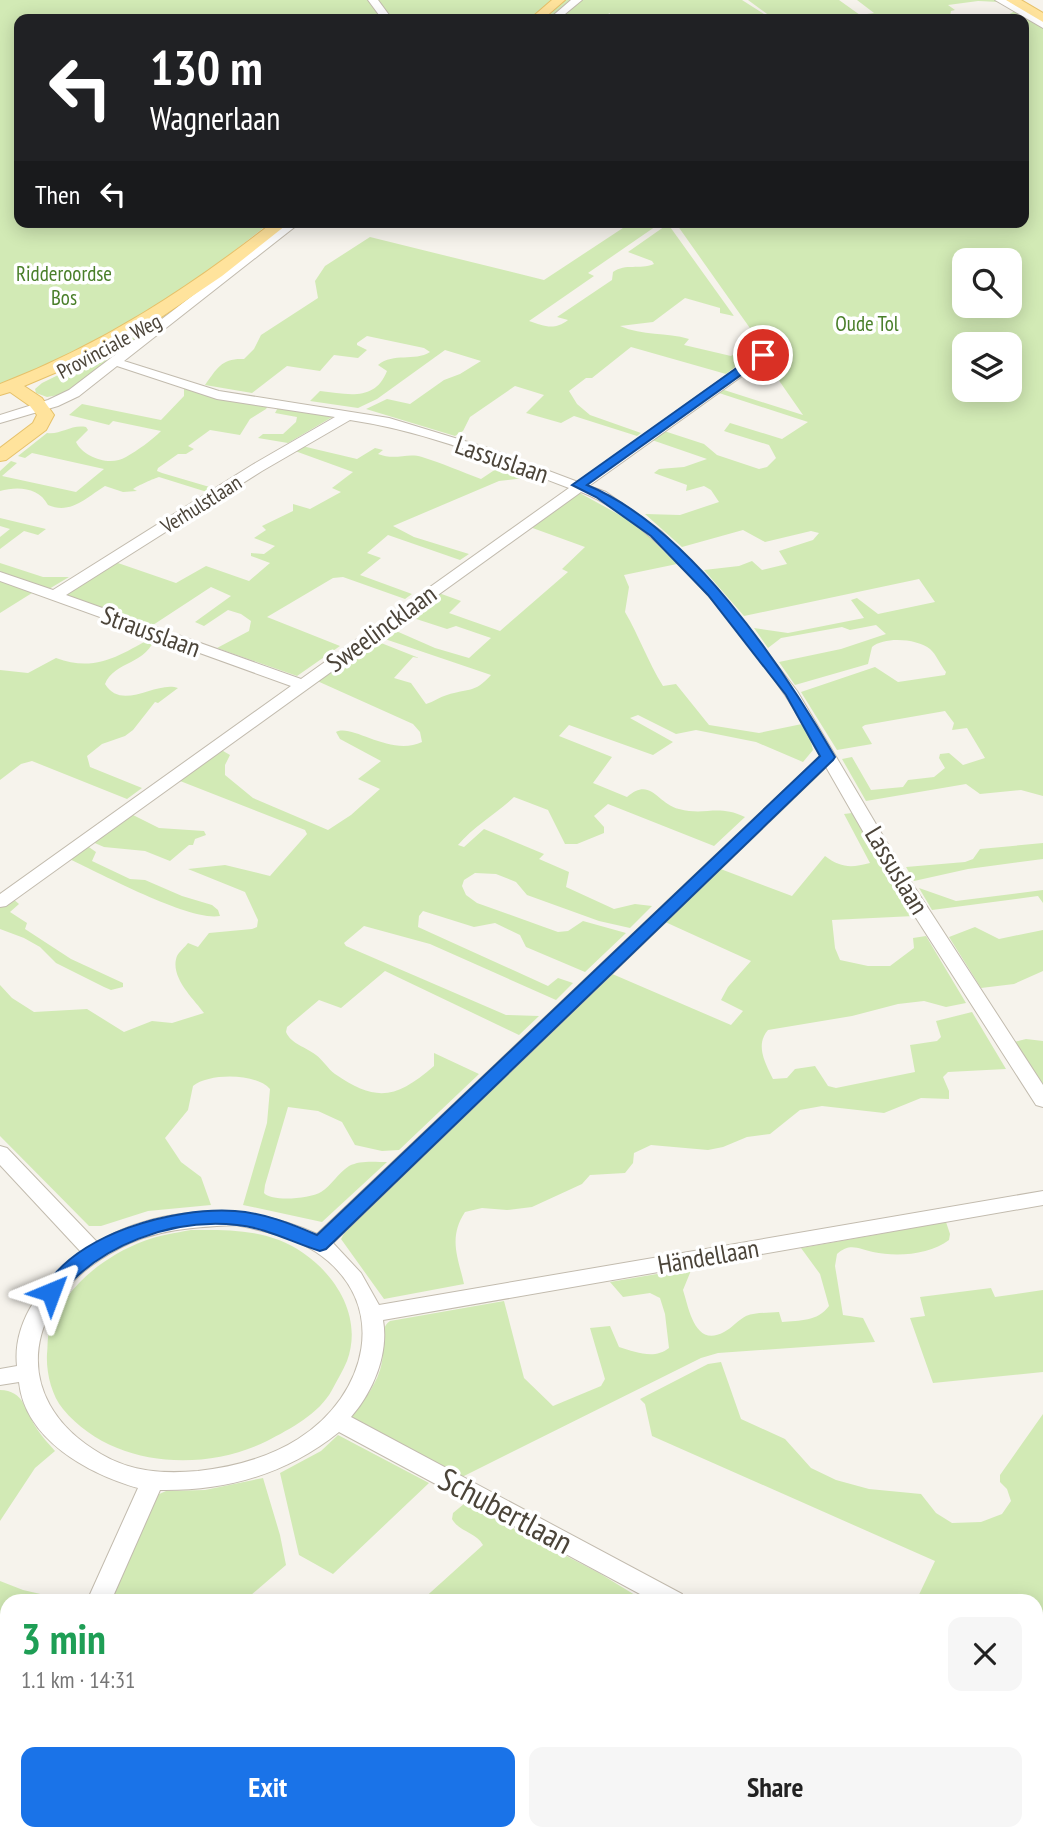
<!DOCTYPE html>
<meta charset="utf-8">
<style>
:root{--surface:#fff;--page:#f6f6f6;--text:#222;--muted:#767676;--accent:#1a73e8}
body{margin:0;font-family:"PT Sans Narrow",sans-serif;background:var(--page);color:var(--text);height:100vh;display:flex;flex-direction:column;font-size:26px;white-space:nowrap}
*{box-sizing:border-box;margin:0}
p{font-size:23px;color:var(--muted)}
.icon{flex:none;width:38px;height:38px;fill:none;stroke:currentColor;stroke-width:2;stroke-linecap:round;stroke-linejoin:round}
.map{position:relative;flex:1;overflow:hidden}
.panel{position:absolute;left:0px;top:1594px;width:1043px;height:247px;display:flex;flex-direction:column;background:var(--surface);border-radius:21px 21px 0 0;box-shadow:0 4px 18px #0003}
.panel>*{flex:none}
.hud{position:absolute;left:14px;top:14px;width:1015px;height:214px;border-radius:14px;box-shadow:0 4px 18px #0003;background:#202124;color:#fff;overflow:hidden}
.fabs{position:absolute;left:952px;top:248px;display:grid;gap:14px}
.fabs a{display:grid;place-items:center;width:70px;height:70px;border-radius:14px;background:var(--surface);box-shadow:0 4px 18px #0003;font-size:35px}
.pin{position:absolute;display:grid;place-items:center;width:60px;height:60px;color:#fff;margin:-30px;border:4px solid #fff;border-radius:50%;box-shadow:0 2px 7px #0007}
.me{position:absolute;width:77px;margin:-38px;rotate:44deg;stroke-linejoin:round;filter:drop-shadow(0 0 5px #0008)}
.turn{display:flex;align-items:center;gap:24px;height:147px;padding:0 21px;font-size:32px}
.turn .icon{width:91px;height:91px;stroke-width:2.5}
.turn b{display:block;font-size:49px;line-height:60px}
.then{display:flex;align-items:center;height:66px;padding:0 21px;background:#0003;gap:14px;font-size:26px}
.round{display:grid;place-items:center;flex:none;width:74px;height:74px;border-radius:14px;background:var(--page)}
.head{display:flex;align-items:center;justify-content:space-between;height:119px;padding:0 21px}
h1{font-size:42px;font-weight:600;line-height:52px;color:#1e9e55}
.action{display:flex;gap:14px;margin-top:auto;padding:14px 21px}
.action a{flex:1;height:80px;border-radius:14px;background:var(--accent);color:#fff;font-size:28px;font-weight:600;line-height:80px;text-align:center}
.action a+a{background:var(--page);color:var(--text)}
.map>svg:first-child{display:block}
</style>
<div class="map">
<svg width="1043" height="1840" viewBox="0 0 1043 1840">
<rect width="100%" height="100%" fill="#f6f3ec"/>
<path fill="#d2eab5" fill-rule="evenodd" d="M0,0H742L772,19H609L610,13L598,19L569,18L574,19H19V222H271L175,297L106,339L0,385Z
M748,0H839L860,15L874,13L857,0H996L999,2L978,1L948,5L955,10L951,11L950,16L964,15L970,19H774Z
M1015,11L1043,26V796L1021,790L980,794L966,784L866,801L842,759L852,757L871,790L903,787L908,780L934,777L945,768L939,758L940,754L949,753L963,765L985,758L967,728L952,730L954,723L945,711L865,725L862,727L872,744L837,750L801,692L875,667L898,682L945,675L946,672C941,666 936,654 930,649C918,639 885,636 872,647L868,664L795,685L779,662L841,649L886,634L876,625L850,630L842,627L781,638L768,648L754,628L788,633L864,618L851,600L857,598L878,614L935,602L919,579L744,616L704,570L739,566L752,561L762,570L787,564L779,551L813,540L819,533L811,531L765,542L743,530L682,547L645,514L680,515L719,502L711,490L704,486L686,491L687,485L654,473L659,469L684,467L707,459L649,439L661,430L704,444L717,455L759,469L767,467L776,458L769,445L730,433L724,431L730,423L782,439L808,422L716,392L721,389L803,415L764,359L769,355L675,222H1024V19H1000ZM964,261H1010V306H964ZM964,345H1010V390H964Z
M632,222H662L588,273L594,276L529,321C544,326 554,331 568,320L557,317L612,280L613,272C626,263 639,270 654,264L652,261L628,252L668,224L734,316L720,313V308L685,298L653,322L620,326C643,336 666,332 689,339L684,345L731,356L751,342L757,350L726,374L631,347L592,378H586L569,391L577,404L590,415L641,433L637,436L574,416L561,423L526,413L544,395L515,386L470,417L463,431L455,436L366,409L387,399L410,404L444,380L460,374L481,361L445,350L377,399L358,408L310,401L320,391C347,394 375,402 387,371L378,365C394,352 414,362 430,352L424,348L367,336L357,343V345L367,350L358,358L334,355L320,371L287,366L252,393L205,385C217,368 222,358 244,359L254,349L261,335L318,298L315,281L325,266L370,237L544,280Z
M166,315V318L64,394L47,397L36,393L35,389L42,383L129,340Z
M184,386L270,403L266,409L250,419L240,435L210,430L188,446L194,449L186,454H178L158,468L157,471L162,473L213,488L207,492L159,477C155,478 137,486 133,489L137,491L123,492L105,486C87,497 71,515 48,505C39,487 17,486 0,491V471L11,461L17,463L2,476L76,492L104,469L32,453L25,458L18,456L47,433C61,435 71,424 86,427L88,430L76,442C83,457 110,467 126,457C138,450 151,441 161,431L113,421L109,425L69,415L82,404L161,420L184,396Z
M280,404L334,416L288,443L258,438L263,434H283L296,422L297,417L275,413Z
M302,446L357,459L375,448L383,450L378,454C396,461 407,452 422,457C442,463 462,472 481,479L505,463L541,476L499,481L393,526L414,537L469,554L460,560L388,535L367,553L381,558L360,575L412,594L405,599L343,577L333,578L267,617L340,646L297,676L217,648L249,631L251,621L241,614L228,610L204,626L195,622L231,596L211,587L153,625L65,595L115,562L176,583L206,566L249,581L270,563L251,556V553L264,554L275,546L254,538L266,530L262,526L293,511V504L310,509L341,492L332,488L353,472L295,451Z
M578,492L636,524L677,564L624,575L629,587L625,612C639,636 648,662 663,686L676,684L709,725L759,733L802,724L809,735L813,750L803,762L756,742L696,730L676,734L638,715L630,718L673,742L653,755L569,725L559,736L612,757L593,783L627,797C651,776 657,804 679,809C706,816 717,804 745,817L714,846L608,804L594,816L604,827V833L577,844H565L548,810L514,797C496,814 474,826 458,845L464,847L484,829L544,854L539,859L569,872L566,887L614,909L635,904L652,906L630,928L599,921L527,895L516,882L496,874L475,873L464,880L462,886L466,895L477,903L544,927L558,932L568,931L583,921L626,933L585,972L526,947L520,935L495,923L474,927L423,911L419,916L418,927L548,986L558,978L573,983L556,1000L430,944L364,926L344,943L346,946L506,1015L539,1016L519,1035L385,971L341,1008L319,1000L287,1027L286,1032C291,1044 306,1047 316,1055C323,1060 328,1069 335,1074C377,1103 397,1098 434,1066V1053L479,1074L399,1150L382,1151L355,1145L342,1122L318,1111L288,1107L265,1185L264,1193C272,1202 309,1199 321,1192C331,1186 338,1173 349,1166C360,1160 375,1162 387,1162L322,1222L243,1205L267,1123L270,1089C256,1073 209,1073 193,1086L188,1110L165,1138L181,1162L201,1177L211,1205L148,1211L101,1226H89L0,1136V985L12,998L34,1012L87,1009L124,1032L152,1021L172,1023L204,1013C194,999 169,977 177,956C179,952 185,947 188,943L198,947L209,933L252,929L257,927L258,920L245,892L188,869L225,865L270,876L307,834L305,830L175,779L218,748L230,755L225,765V775L253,798L328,830L351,815L380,789L358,779L381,761L340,739L336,732C352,723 390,757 422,742L420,732L413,724L315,680L371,639L419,658L413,657L394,678L411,683L426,704C434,702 439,697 447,695C468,688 474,694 491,675L376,636L387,627L435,648L469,658L491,638L456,626L447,629L404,615L436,592L461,601L449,613L500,631L568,572L562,569L585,547L527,526Z
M0,518L46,529L38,535L24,531L0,549V537L10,529L0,526Z
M0,563L43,577H69L49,589L0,572Z
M0,581L32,593L0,613Z
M155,636C149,664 114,661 105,684C122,712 157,680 178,688L158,703L155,702L133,730L125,736L102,744L87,756L90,767L142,788L127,799L32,761L21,764L0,780V670L28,673L56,658C96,673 120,655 155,636Z
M129,813L159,828L204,831L206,835L195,839L193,845H189L170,861L145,851L104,847L90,841Z
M852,813L914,916L832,920L835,948L840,960L868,966H890L914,948L913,938L926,936L966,1003L946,1007L924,1001L898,1004L852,1016L768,1030C755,1045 765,1063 773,1079L787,1078L795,1069L815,1066L828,1086L836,1088L915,1072L910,1045L937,1041L941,1037L936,1021L972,1012L1006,1069L948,1072L943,1077L949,1091V1099L921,1098L884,1113L822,1106L800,1110L770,1134L747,1137L723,1147L708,1150L651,1145L634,1153L633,1163L625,1173L590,1175L582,1184L532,1207L507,1210L482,1208L465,1212C448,1238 458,1257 464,1284L384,1299L341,1239L345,1232L610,973L731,1025L743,1011L721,1000L728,987L751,961L663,921L718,868L792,896L825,856C841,868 851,868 870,863L844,814Z
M1043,843V859L968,869L914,881L906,867L965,862L973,859L980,849Z
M86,845L96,852L92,861L130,879L145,880L182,896L212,905L218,910L220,916C190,922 98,872 67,858Z
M919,888L956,901L1043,890V903L1038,896L932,910Z
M12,898L19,904L10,912L27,923L25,929L71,959L123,983V987L111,990L104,987L56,963L40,947L24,938L0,929V906Z
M975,927L999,939L1043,930V971L1014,984L981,988L949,937Z
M1026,1039L1043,1041V1089L1014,1042Z
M946,1222L950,1234L949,1240C930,1255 896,1257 873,1252C859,1249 850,1242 837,1254L835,1266L843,1315L863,1318L875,1342L718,1353L701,1358L462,1477L352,1420V1415C365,1399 378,1383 382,1362C384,1349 378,1329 390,1321L504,1301L524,1378L553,1406L601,1386L605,1379L590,1328L610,1326L619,1347C636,1352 654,1360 669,1348L665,1314L660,1298L650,1293L623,1297L610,1282L692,1268L683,1290C689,1309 695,1348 724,1332C732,1328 738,1320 746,1316C756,1312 769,1313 779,1312L782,1322C800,1320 817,1322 829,1306L820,1274L801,1248Z
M191,1230C220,1230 251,1229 279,1240C325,1258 366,1310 347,1361C343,1371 337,1380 332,1390C319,1414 290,1429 267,1441C202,1473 111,1467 63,1409C51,1395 46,1371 47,1354C48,1346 47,1336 50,1328C65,1287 104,1256 144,1241C159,1235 175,1233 191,1230Z
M991,1288L995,1297L1043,1290V1372L933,1383L910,1318L925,1316L920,1297Z
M721,1362L741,1419L785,1439L811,1468L836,1480L869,1489L921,1494L936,1513L952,1523L981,1522L1002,1514L1011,1501L1007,1489L1000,1482V1475L1043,1414V1612L1036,1613V1601H916L935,1561L652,1436L645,1404L640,1399L708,1364Z
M0,1390C24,1390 26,1412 37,1429C42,1437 49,1444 55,1451L35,1468L0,1521Z
M338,1435L429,1483L333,1574L299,1555L280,1473L321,1451Z
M263,1478L280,1535L286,1565L244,1601H110L155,1496L166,1491L205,1490Z
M465,1503L599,1573L635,1595L634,1601H421L483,1545C476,1532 459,1532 452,1519L453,1513Z
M0,1581L23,1590L71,1601H7V1719L0,1718Z
M313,1834H531L533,1840H311Z
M700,1834H852L863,1840H693Z"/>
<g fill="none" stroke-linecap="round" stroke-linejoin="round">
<defs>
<path id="minor" d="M368,0H378L392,19H382Z
M571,0H582L559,19H549Z
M995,0H1007L1043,21V28Z
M289,222H301L124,361L219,391L389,418L491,449L578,482L759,352H767V358L589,486L606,492L661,531L718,589L797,691L902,868L1043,1085V1107L1036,1105L884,868L826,767L333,1243L361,1273L379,1305L1043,1191V1205L383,1320C389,1354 373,1392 351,1417L682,1594L686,1601H653L339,1432C287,1474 227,1491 160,1490L111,1601H87L138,1488C89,1474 25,1440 19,1382L0,1385V1369L17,1366C12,1319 47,1278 81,1252L0,1165V1146L7,1148L97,1242C164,1204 248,1202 317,1234L820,756C808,736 798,714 785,695C742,631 653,519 581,492L6,906L0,907V894L291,686L0,581V572L53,590L252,465L335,417L217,399L117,366L79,396L58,406L0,423V415L48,400L69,390ZM350,420C426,431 498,461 569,488L301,679L66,595L262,471ZM236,1225C263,1231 292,1236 316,1252C392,1303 367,1396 298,1439C268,1458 233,1467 198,1471C164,1474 131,1472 101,1454C4,1398 26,1296 118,1249C154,1229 195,1227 236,1225Z
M1036,1788L1043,1791V1816L1036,1813Z
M7,1793V1830L0,1833V1796Z
M289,1834H315L313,1840H287Z
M540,1834H566L568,1840H542Z"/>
<path id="major" d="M552,0H565L543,19H530Z
M1006,0H1021L1043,13V22Z
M273,222H290L222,276L154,322L83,361L24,386L42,398L54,415L46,430L6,460L0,461V448L33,423L37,415L30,406L10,392L0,395V384C101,345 188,289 273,222Z"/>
</defs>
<use href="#minor" stroke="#c2bbae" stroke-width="2"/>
<use href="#major" stroke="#e6c16a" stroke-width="2"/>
<use href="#minor" fill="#fff" fill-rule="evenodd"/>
<use href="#major" fill="#ffe39c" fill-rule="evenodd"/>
</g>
<path fill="#1a73e8" stroke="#114b97" stroke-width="2" d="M759,352L769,355L587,485C689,527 781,664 835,757L833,760L326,1249L320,1251C291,1242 267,1228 237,1225C172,1218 98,1245 58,1297H45L42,1292C75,1233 173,1207 235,1211C264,1213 292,1224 317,1235L820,756L786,695L708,595L651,536L596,497L572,485Z"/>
<g text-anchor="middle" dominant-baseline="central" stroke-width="7" stroke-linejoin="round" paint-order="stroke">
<g font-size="21" fill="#4a7f2a" stroke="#fff">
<text x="64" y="273">Ridderoordse<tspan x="64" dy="24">Bos</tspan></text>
<text x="867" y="323">Oude Tol</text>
</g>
<g font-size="21" fill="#4b4439" stroke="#fff">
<text transform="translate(109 346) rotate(-28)">Provinciale Weg</text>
<text transform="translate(201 504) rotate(-32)">Verhulstlaan</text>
</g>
<g font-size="26" fill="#4b4439" stroke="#fff">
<text transform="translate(502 459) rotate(19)">Lassuslaan</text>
<text transform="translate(381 628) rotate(-36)">Sweelincklaan</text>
<text transform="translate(151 631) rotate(20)">Strausslaan</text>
<text transform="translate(897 870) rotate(59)">Lassuslaan</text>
<text transform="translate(708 1256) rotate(-10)">Händellaan</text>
</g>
<g font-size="32" fill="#4b4439" stroke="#fff">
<text transform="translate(506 1510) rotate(28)">Schubertlaan</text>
</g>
</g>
</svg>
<div class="fabs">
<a><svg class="icon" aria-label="search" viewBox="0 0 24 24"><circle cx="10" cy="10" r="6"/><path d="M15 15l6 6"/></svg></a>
<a><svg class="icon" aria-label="layers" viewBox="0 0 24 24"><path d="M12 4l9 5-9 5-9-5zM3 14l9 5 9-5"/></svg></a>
</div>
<div class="pin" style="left:763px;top:355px;background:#d93025"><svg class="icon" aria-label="arrive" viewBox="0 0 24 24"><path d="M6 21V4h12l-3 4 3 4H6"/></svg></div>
<svg class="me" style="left:51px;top:1292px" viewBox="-20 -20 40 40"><path d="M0-17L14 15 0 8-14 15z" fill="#1a73e8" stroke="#fff" stroke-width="4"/></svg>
<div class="hud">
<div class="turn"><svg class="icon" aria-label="left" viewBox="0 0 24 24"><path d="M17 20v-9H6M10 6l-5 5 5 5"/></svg><div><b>130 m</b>Wagnerlaan</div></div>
<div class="then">Then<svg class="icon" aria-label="left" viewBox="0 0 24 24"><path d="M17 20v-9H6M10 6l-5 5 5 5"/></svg></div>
</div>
<section class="panel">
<div class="head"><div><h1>3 min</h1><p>1.1 km · 14:31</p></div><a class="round"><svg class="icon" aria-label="close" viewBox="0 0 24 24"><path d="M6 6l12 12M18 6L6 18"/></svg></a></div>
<div class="action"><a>Exit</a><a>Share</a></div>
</section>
</div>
